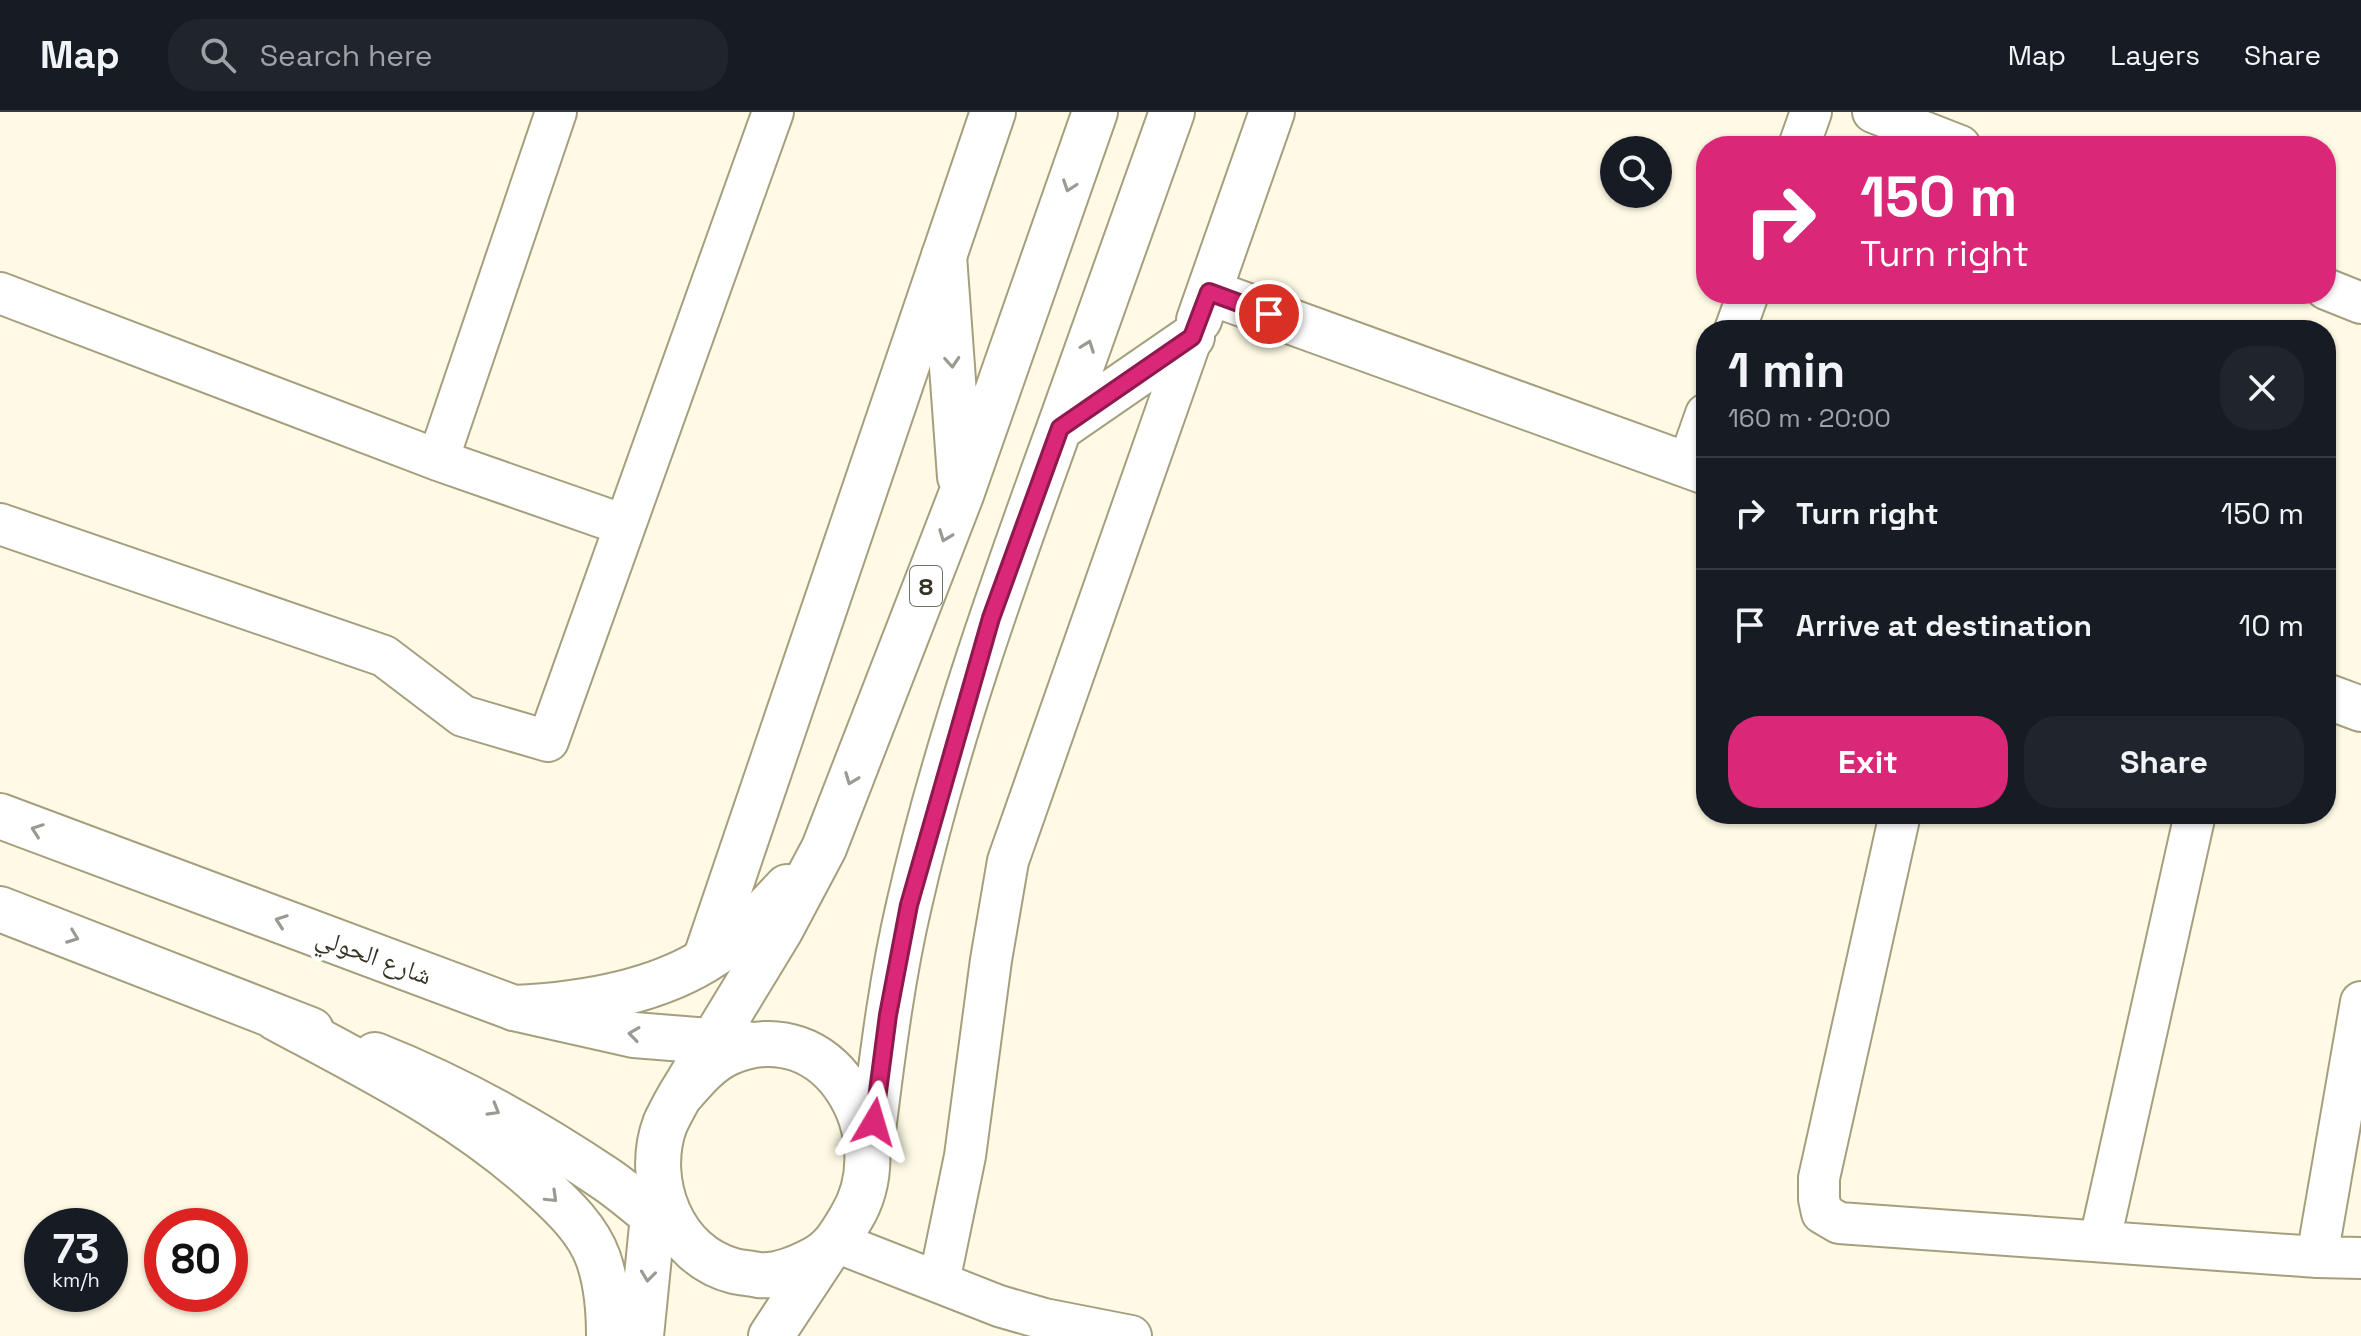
<!DOCTYPE html>
<meta charset="utf-8">
<style>
:root{--surface:#171b24;--page:#20242c;--text:#f1f3f6;--muted:#9ea1a6;--line:#363941;--accent:#db2777}
body{margin:0;font-family:"Space Grotesk","Noto Naskh Arabic",sans-serif;background:var(--page);color:var(--text);height:100vh;display:flex;flex-direction:column;font-size:30px;white-space:nowrap}
*{box-sizing:border-box;margin:0}
p{font-size:26px;color:var(--muted)}
.icon{flex:none;width:44px;height:44px;fill:none;stroke:currentColor;stroke-width:2;stroke-linecap:round;stroke-linejoin:round}
.map{position:relative;flex:1;overflow:hidden}
.drawer{position:absolute;left:1696px;top:208px;width:640px;height:504px;display:flex;flex-direction:column;background:var(--surface);border-radius:32px;box-shadow:0 2px 6px #0004}
.drawer>*{flex:none}
.top-card{position:absolute;left:1696px;top:24px;width:640px;height:168px;border-radius:32px;box-shadow:0 2px 6px #0004;background:#db2777;color:#fff;overflow:hidden}
.buttons{position:absolute;left:1600px;top:24px;display:grid;gap:16px}
.buttons a{display:grid;place-items:center;width:72px;height:72px;border-radius:50%;background:var(--surface);box-shadow:0 2px 6px #0004;font-size:40px}
.speed{position:absolute;left:24px;top:1096px;display:flex;gap:16px;font-size:40px;font-weight:700;text-align:center}
.speed>*{display:grid;place-content:center;width:104px;height:104px;border-radius:50%;background:var(--surface);box-shadow:0 2px 6px #0004;line-height:1}
.speed small{font-size:20px;font-weight:400}
.speed .limit{border:12px solid #d22;background:#fff;color:#111}
.pin{position:absolute;display:grid;place-items:center;width:68px;height:68px;color:#fff;margin:-34px;border:4px solid #fff;border-radius:50%;box-shadow:0 2px 8px #0007}
.me{position:absolute;width:88px;margin:-44px;rotate:7deg;stroke-linejoin:round;filter:drop-shadow(0 0 6px #0008)}
.turn{display:flex;align-items:center;gap:28px;height:168px;padding:0 32px;font-size:36px}
.turn .icon{width:104px;height:104px;stroke-width:2.5}
.turn b{display:block;font-size:56px;line-height:68px}
.round{display:grid;place-items:center;flex:none;width:84px;height:84px;border-radius:32px;background:var(--page)}
.summary{display:flex;align-items:center;justify-content:space-between;height:136px;padding:0 32px}
h1{font-size:48px;font-weight:600;line-height:60px}
.action{display:flex;gap:16px;margin-top:auto;padding:16px 32px}
.action a{flex:1;height:92px;border-radius:32px;background:var(--accent);color:#fff;font-size:32px;font-weight:600;line-height:92px;text-align:center}
.action a+a{background:var(--page);color:var(--text)}
ul{padding:0;list-style:none}
li{display:flex;align-items:center;gap:24px;height:112px;padding:0 32px;border-top:2px solid var(--line)}
li div{flex:1}
li b{display:block;font-size:30px}
li em{font-style:normal}
header{display:flex;align-items:center;gap:48px;box-sizing:border-box;height:112px;padding:0 40px;background:var(--surface);border-bottom:2px solid var(--line)}
header strong{font-size:38px}
nav{display:flex;gap:44px;margin-inline-start:auto;font-size:28px}
.search{width:560px;height:72px;background:var(--page);display:flex;align-items:center;gap:20px;box-sizing:border-box;padding:0 28px;border-radius:32px;color:var(--muted);font-size:30px}
.map>svg:first-child{display:block}
</style>
<header>
<strong>Map</strong>
<div class="search"><svg class="icon" aria-label="search" viewBox="0 0 24 24"><circle cx="10" cy="10" r="6"/><path d="M15 15l6 6"/></svg>Search here</div>
<nav><a>Map</a><a>Layers</a><a>Share</a></nav>
</header>
<div class="map">
<svg width="2361" height="1224" viewBox="0 0 2361 1224">
<rect width="100%" height="100%" fill="#fefae5"/>
<g fill="none" stroke-linecap="round" stroke-linejoin="round">
<defs>
<path id="street" d="M1873,0L1960,34
M1799,34L1811,0
M2326,177L2361,191
M0,181L438,348L624,413
M1735,218L1748,182
M438,348L556,0
M1688,353L1706,302
M0,412L384,544L463,604L548,629L773,0
M1900,702L1819,1066V1087L1822,1101L1839,1111L2317,1145L2361,1146
M2100,1128L2195,702
M836,1130L999,1194L1044,1207L1131,1224
M2317,1145L2361,890
M939,1170L965,1044L991,848L1008,749L1192,225"/>
<path id="secondary" d="M1209,180L1706,360
M1199,208L1272,0
M2326,584L2361,597
M705,848L993,0"/>
<path id="primary" d="M0,704L514,896L634,923L747,932
M0,797L311,918
M375,943C458,976 532,1017 606,1067C631,1084 654,1106 678,1124"/>
<path id="highway" d="M944,144L960,365
M1060,316L1192,225
M514,896C577,893 649,882 704,849C735,830 762,802 787,775
M276,906C369,956 465,1003 542,1075C564,1095 588,1118 598,1146C607,1171 609,1198 609,1224
M679,985C693,969 708,950 728,941C830,897 901,1024 851,1106C841,1123 833,1137 815,1147C798,1156 778,1165 758,1163C750,1161 742,1161 734,1159C672,1143 644,1069 665,1012C669,1003 674,994 679,985L781,817L824,736L961,383L1095,0
M872,1026C882,948 891,870 909,793C946,630 1003,471 1060,314C1098,210 1134,105 1172,0
M641,1224L656,1074
M771,1224L825,1142"/>
</defs>
<use href="#street" stroke="#a59f7e" stroke-width="44"/>
<use href="#secondary" stroke="#a59f7e" stroke-width="48"/>
<use href="#primary" stroke="#a59f7e" stroke-width="48"/>
<use href="#highway" stroke="#a59f7e" stroke-width="48"/>
<use href="#street" stroke="#fff" stroke-width="40"/>
<use href="#secondary" stroke="#fff" stroke-width="44"/>
<use href="#primary" stroke="#fff" stroke-width="44"/>
<use href="#highway" stroke="#fff" stroke-width="44"/>
</g>
<defs><path id="oneway-chevron" d="M-2-3.5L2.5 0L-2 3.5" fill="none" stroke-width="1.6" stroke-linecap="round" stroke-linejoin="round" transform="scale(2)"/></defs>
<g stroke="#9b9a92">
<use href="#oneway-chevron" transform="translate(1069 74) rotate(109)"/>
<use href="#oneway-chevron" transform="translate(1088 234) rotate(-70)"/>
<use href="#oneway-chevron" transform="translate(952 250) rotate(86)"/>
<use href="#oneway-chevron" transform="translate(945 424) rotate(111)"/>
<use href="#oneway-chevron" transform="translate(851 667) rotate(111)"/>
<use href="#oneway-chevron" transform="translate(37 718) rotate(-160)"/>
<use href="#oneway-chevron" transform="translate(281 809) rotate(-160)"/>
<use href="#oneway-chevron" transform="translate(73 825) rotate(21)"/>
<use href="#oneway-chevron" transform="translate(634 922) rotate(-172)"/>
<use href="#oneway-chevron" transform="translate(494 998) rotate(30)"/>
<use href="#oneway-chevron" transform="translate(552 1085) rotate(44)"/>
<use href="#oneway-chevron" transform="translate(648 1164) rotate(97)"/>
</g>
<g fill="none" stroke-linecap="round" stroke-linejoin="round">
<defs>
<path id="route" d="M874,1010L888,903L909,793L991,506L1060,316L1192,225L1209,180L1269,202"/>
</defs>
<use href="#route" stroke="#8e194d" stroke-width="20"/>
<use href="#route" stroke="#db2777" stroke-width="14"/>
</g>
<g text-anchor="middle" dominant-baseline="central" stroke-width="8" stroke-linejoin="round" paint-order="stroke">
<rect fill="#fff" stroke="#737167" stroke-width="2" x="910" y="454" width="32" height="40" rx="6"/>
<g font-size="24" font-weight="bold" fill="#373426">
<text x="926" y="474">8</text>
</g>
<g font-size="26" fill="#373426" stroke="#fff">
<text transform="translate(374 844) rotate(20)">شارع الحولي</text>
</g>
</g>
</svg>
<div class="buttons">
<a><svg class="icon" aria-label="search" viewBox="0 0 24 24"><circle cx="10" cy="10" r="6"/><path d="M15 15l6 6"/></svg></a>
</div>
<div class="speed"><div>73<small>km/h</small></div><div class="limit">80</div></div>
<div class="pin" style="left:1269px;top:202px;background:#d93025"><svg class="icon" aria-label="arrive" viewBox="0 0 24 24"><path d="M6 21V4h12l-3 4 3 4H6"/></svg></div>
<svg class="me" style="left:874px;top:1010px" viewBox="-20 -20 40 40"><path d="M0-17L14 15 0 8-14 15z" fill="#db2777" stroke="#fff" stroke-width="4"/></svg>
<div class="top-card">
<div class="turn"><svg class="icon" aria-label="right" viewBox="0 0 24 24"><path d="M7 20v-9h11M14 6l5 5-5 5"/></svg><div><b>150 m</b>Turn right</div></div>
</div>
<section class="drawer">
<div class="summary"><div><h1>1 min</h1><p>160 m · 20:00</p></div><a class="round"><svg class="icon" aria-label="close" viewBox="0 0 24 24"><path d="M6 6l12 12M18 6L6 18"/></svg></a></div>
<ul>
<li><svg class="icon" aria-label="right" viewBox="0 0 24 24"><path d="M7 20v-9h11M14 6l5 5-5 5"/></svg><div><b>Turn right</b></div><em>150 m</em></li>
<li><svg class="icon" aria-label="arrive" viewBox="0 0 24 24"><path d="M6 21V4h12l-3 4 3 4H6"/></svg><div><b>Arrive at destination</b></div><em>10 m</em></li>
</ul>
<div class="action"><a>Exit</a><a>Share</a></div>
</section>
</div>
